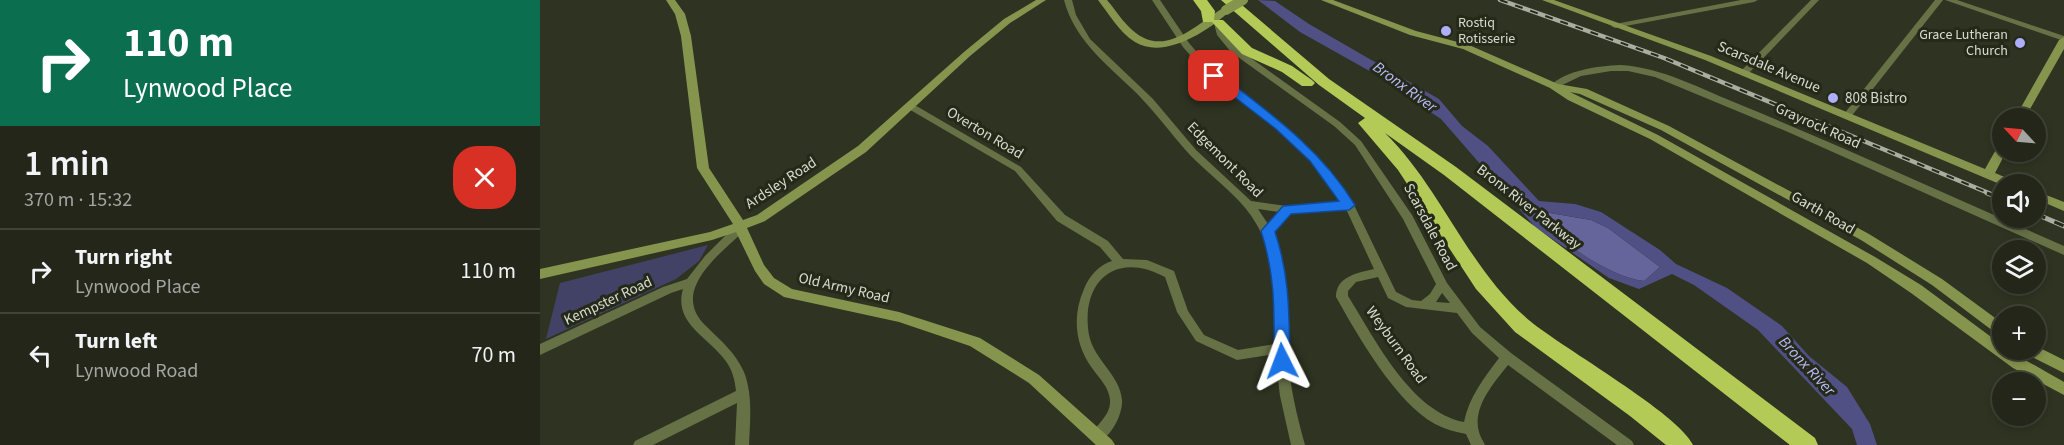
<!DOCTYPE html>
<meta charset="utf-8">
<style>
:root{--surface:#232619;--page:#2f3226;--text:#f1f3f6;--muted:#a3a5a2;--line:#404338}
body{margin:0;font-family:"Source Sans 3",sans-serif;background:var(--page);color:var(--text);height:100vh;display:flex;flex-direction:column;font-size:22px;white-space:nowrap}
*{box-sizing:border-box;margin:0}
p{font-size:20px;color:var(--muted)}
.icon{flex:none;width:33px;height:33px;fill:none;stroke:currentColor;stroke-width:2;stroke-linecap:round;stroke-linejoin:round}
.map{position:relative;flex:1;overflow:hidden}
.details{display:flex;flex-direction:column;background:var(--surface);width:540px}
.details>*{flex:none}
.guide{background:#0b6e4f;color:#fff;overflow:hidden}
.needle{width:39px;rotate:296deg}
.fabs{position:absolute;left:1452px;top:108px;display:grid;gap:12px}
.fabs a{display:grid;place-items:center;width:54px;height:54px;border-radius:50%;background:var(--surface);box-shadow:0 3px 9px #0003,0 0 0 2px var(--line);font-size:30px}
.pin{position:absolute;display:grid;place-items:center;width:51px;height:51px;color:#fff;margin:-26px;border-radius:12px;box-shadow:0 3px 9px #0006}
.me{position:absolute;width:66px;margin:-33px;rotate:357deg;stroke-linejoin:round;filter:drop-shadow(0 0 4px #0008)}
.turn{display:flex;align-items:center;gap:21px;height:126px;padding:0 24px;font-size:27px}
.turn .icon{width:78px;height:78px;stroke-width:2.5}
.turn b{display:block;font-size:42px;line-height:51px}
.round{display:grid;place-items:center;flex:none;width:63px;height:63px;border-radius:24px;background:var(--page)}
.headline{display:flex;align-items:center;justify-content:space-between;height:102px;padding:0 24px}
h1{font-size:36px;font-weight:600;line-height:45px}
ul{padding:0;list-style:none}
li{display:flex;align-items:center;gap:18px;height:84px;padding:0 24px;border-top:2px solid var(--line)}
li div{flex:1}
li b{display:block;font-size:22px}
li em{font-style:normal}
main{display:flex;flex:1;min-height:0}
.map>svg:first-child{display:block}
</style>
<main>
<section class="details">
<div class="guide">
<div class="turn"><svg class="icon" aria-label="right" viewBox="0 0 24 24"><path d="M7 20v-9h11M14 6l5 5-5 5"/></svg><div><b>110 m</b>Lynwood Place</div></div>
</div>
<div class="headline"><div><h1>1 min</h1><p>370 m · 15:32</p></div><a class="round" style="background:#d93025;color:#fff"><svg class="icon" aria-label="close" viewBox="0 0 24 24"><path d="M6 6l12 12M18 6L6 18"/></svg></a></div>
<ul>
<li><svg class="icon" aria-label="right" viewBox="0 0 24 24"><path d="M7 20v-9h11M14 6l5 5-5 5"/></svg><div><b>Turn right</b><p>Lynwood Place</p></div><em>110 m</em></li>
<li><svg class="icon" aria-label="left" viewBox="0 0 24 24"><path d="M17 20v-9H6M10 6l-5 5 5 5"/></svg><div><b>Turn left</b><p>Lynwood Road</p></div><em>70 m</em></li>
</ul>
</section>
<div class="map">
<svg width="1524" height="445" viewBox="0 0 1524 445">
<rect width="100%" height="100%" fill="#2f3321"/>
<path fill="#424266" d="M168,245L159,261L136,279L6,339L20,283Z"/>
<path fill="#65659b" d="M998,211L1051,220L1068,228L1120,267L1104,281C1071,278 1017,240 995,215Z"/>
<path fill="#505084" fill-rule="evenodd" d="M718,0L735,1L769,24L899,99L922,126L948,146L999,201L1035,204L1061,212L1120,250L1136,264L1187,288L1242,326L1269,356L1307,387L1330,424L1337,445H1317L1312,429L1218,330L1154,285L1132,274L1099,289L1069,278L995,227L901,119L866,96L858,87L760,32ZM999,211L1051,220L1068,228L1120,267L1104,281C1071,278 1017,240 996,215Z"/>
<g fill="none" stroke-linecap="round" stroke-linejoin="round">
<path fill="#677146" fill-rule="evenodd" d="M524,0H532L536,15L550,39L613,99L656,150L711,201L747,206L801,202L779,169L737,129L662,69L643,47L612,0H620L649,43L668,65L743,125L785,165L814,205L856,292L872,300L881,301L890,294L896,284L863,219L815,145L794,126L691,52L677,35L674,23L675,21H681L685,34L697,48L800,122L821,141L872,215L907,283L940,327L971,353L1092,441L1094,445H1077L968,365C954,383 932,407 939,432C940,436 943,441 945,445H931L926,434C915,432 905,429 895,424C856,403 818,336 796,297C796,276 818,273 834,269L806,209L750,213L732,233C752,270 745,317 748,358C750,387 757,416 765,445H751L740,396L735,354L697,360L656,341L637,312L625,277C575,250 540,282 549,335C554,360 580,375 582,400C583,414 571,437 558,442L553,440L551,436C557,423 571,416 570,400C569,387 559,378 552,368C535,345 532,316 544,289C549,276 559,265 572,261L560,247L517,221L475,171L367,108L365,106L367,104H373L481,167L525,215L568,241L583,259L607,260L634,271L648,311L664,335L698,350L735,344C734,291 739,244 700,202C684,185 666,171 650,155C629,132 612,107 589,86C562,60 534,38 524,0ZM718,209L739,212L728,224ZM838,277L848,298L866,307L917,313L932,333L959,358C944,378 929,397 924,422C871,412 835,339 808,296V291L816,282ZM902,293L910,303L896,302Z
M1201,0H1218L1214,2L1075,28L1071,26L1075,24Z
M1271,0H1279L1207,75H1201V71Z
M1395,0H1403L1310,118H1304L1302,116L1304,114Z
M1405,0H1417L1524,36V41Z
M1080,65C1122,67 1163,90 1201,105C1310,150 1417,199 1524,246V255L1248,132L1115,77L1088,71H1071L1041,76L1014,89L1010,86C1026,70 1058,66 1080,65Z
M201,223L206,227L205,230C180,254 129,291 166,326C181,341 195,352 204,372C213,395 210,421 209,445H195L197,403L113,445H93L95,441L196,391C195,380 192,369 185,360C168,337 133,323 143,289L131,293L0,355V344L123,287L147,279L165,256L197,224Z"/>
<path fill="#86954e" fill-rule="evenodd" d="M126,0H135L145,14L151,36L169,168L203,220L217,215L318,146L424,52L464,19L496,0H506L470,23L430,56L326,152L225,221L207,228L224,265L234,278L252,289L359,312L440,338L499,375L572,440L575,445H556L489,383L430,346L359,322L244,297L224,284L215,271L196,232L172,240L0,279V269L170,232L193,224L157,168L141,36L135,14Z
M558,0H567C574,8 580,18 588,26C621,61 652,28 683,8L686,7L691,10C669,31 624,60 595,42C579,32 569,14 558,0Z
M781,0H793L876,31L929,45L1018,84L1047,89L1129,126L1329,234L1402,279L1462,323V335L1457,334L1392,285L1321,240L1121,130L1040,94L1030,92L1118,135L1335,257L1381,285L1462,345V350C1470,350 1513,376 1524,382V395L1473,368L1371,293L1327,263L1110,139L1028,100L1010,88L923,49L870,35Z
M1002,0H1014L1171,56L1445,169L1458,146H1462V152H1466L1455,173L1474,181L1476,184L1462,185L1165,60Z
M1524,37V49L1485,118H1475L1519,40Z
M1496,191L1524,202V211L1496,199Z
M1496,346L1524,360V373L1486,354L1484,350H1496Z"/>
<path fill="#b3ca57" fill-rule="evenodd" d="M653,0H667L675,11L674,20H683L712,48L752,66L772,80L775,83L772,86H762L742,72L702,54L672,22H663L661,11Z
M681,0H696L789,79L916,167L1275,438L1278,445H1250L904,175L845,133C902,189 928,269 990,321C1024,349 1139,414 1153,445H1126L1090,416L975,332L936,289L858,170L818,123L825,118L779,85Z"/>
<defs>
<path id="rail-far1" d="M960,0L1124,58L1451,194"/>
<path id="rail" d="M1447,193L1462,199
M1496,214L1524,226"/>
</defs>
<use href="#rail-far1" stroke="#aaada0" stroke-width="4.5"/>
<use href="#rail" stroke="#aaada0" stroke-width="5"/>
<use href="#rail-far1" stroke="#252918" stroke-width="2" stroke-dasharray="8" stroke-linecap="butt"/>
<use href="#rail" stroke="#252918" stroke-width="3" stroke-dasharray="10" stroke-linecap="butt"/>
<path stroke="#86954e" stroke-width="10" d="M686,10L703,0"/>
</g>
<path fill="#1a73e8" stroke="#114b97" stroke-width="1.5" d="M670,73H678C730,113 781,149 815,205L809,210L751,214L735,232C750,277 749,314 750,361L742,367L734,361C734,313 736,278 721,231L743,206L799,201L770,161L736,129L670,78Z"/>
<g fill="#adaffb" stroke="#252918" stroke-width="2">
<circle cx="906" cy="31" r="6"/>
<circle cx="1480" cy="43" r="6"/>
<circle cx="1293" cy="98" r="6"/>
</g>
<g text-anchor="middle" dominant-baseline="central" stroke-width="6" stroke-linejoin="round" paint-order="stroke">
<g font-size="14" fill="#d8dbd0" stroke="#252918" text-anchor="start">
<text x="918" y="23">Rostiq<tspan x="918" dy="16">Rotisserie</tspan></text>
<text x="1468" y="35" text-anchor="end">Grace Lutheran<tspan x="1468" dy="16">Church</tspan></text>
</g>
<g font-size="15" fill="#d8dbd0" stroke="#252918">
<text transform="translate(1229 67) rotate(23)">Scarsdale Avenue</text>
<text transform="translate(1278 126) rotate(24)">Grayrock Road</text>
<text transform="translate(445 133) rotate(31)">Overton Road</text>
<text transform="translate(685 160) rotate(45)">Edgemont Road</text>
<text transform="translate(241 183) rotate(-33)">Ardsley Road</text>
<text transform="translate(989 207) rotate(38)">Bronx River Parkway</text>
<text transform="translate(1283 213) rotate(30)">Garth Road</text>
<text transform="translate(890 227) rotate(62)">Scarsdale Road</text>
<text transform="translate(304 288) rotate(13)">Old Army Road</text>
<text transform="translate(68 301) rotate(-25)">Kempster Road</text>
<text transform="translate(856 345) rotate(54)">Weyburn Road</text>
</g>
<g font-size="15" fill="#d8dbd0" stroke="#252918" text-anchor="start">
<text x="1305" y="98">808 Bistro</text>
</g>
<g font-size="16" font-style="italic" fill="#bbbefe" stroke="#252918">
<text transform="translate(865 87) rotate(36)">Bronx River</text>
<text transform="translate(1267 366) rotate(47)">Bronx River</text>
</g>
</g>
</svg>
<div class="fabs">
<a><svg class="needle" viewBox="-14 -14 28 28"><path d="M0-13l5 13h-10z" fill="#e53935"/><path d="M0 13l5-13h-10z" fill="#a3a5a2"/></svg></a>
<a><svg class="icon" aria-label="sound" viewBox="0 0 24 24"><path d="M4 9h4l5-4v14l-5-4H4zM17 9q2 3 0 6"/></svg></a>
<a><svg class="icon" aria-label="layers" viewBox="0 0 24 24"><path d="M12 4l9 5-9 5-9-5zM3 14l9 5 9-5"/></svg></a>
<a>+</a>
<a>−</a>
</div>
<div class="pin" style="left:674px;top:76px;background:#d93025"><svg class="icon" aria-label="arrive" viewBox="0 0 24 24"><path d="M6 21V4h12l-3 4 3 4H6"/></svg></div>
<svg class="me" style="left:742px;top:361px" viewBox="-20 -20 40 40"><path d="M0-17L14 15 0 8-14 15z" fill="#1a73e8" stroke="#fff" stroke-width="4"/></svg>
</div>
</main>
